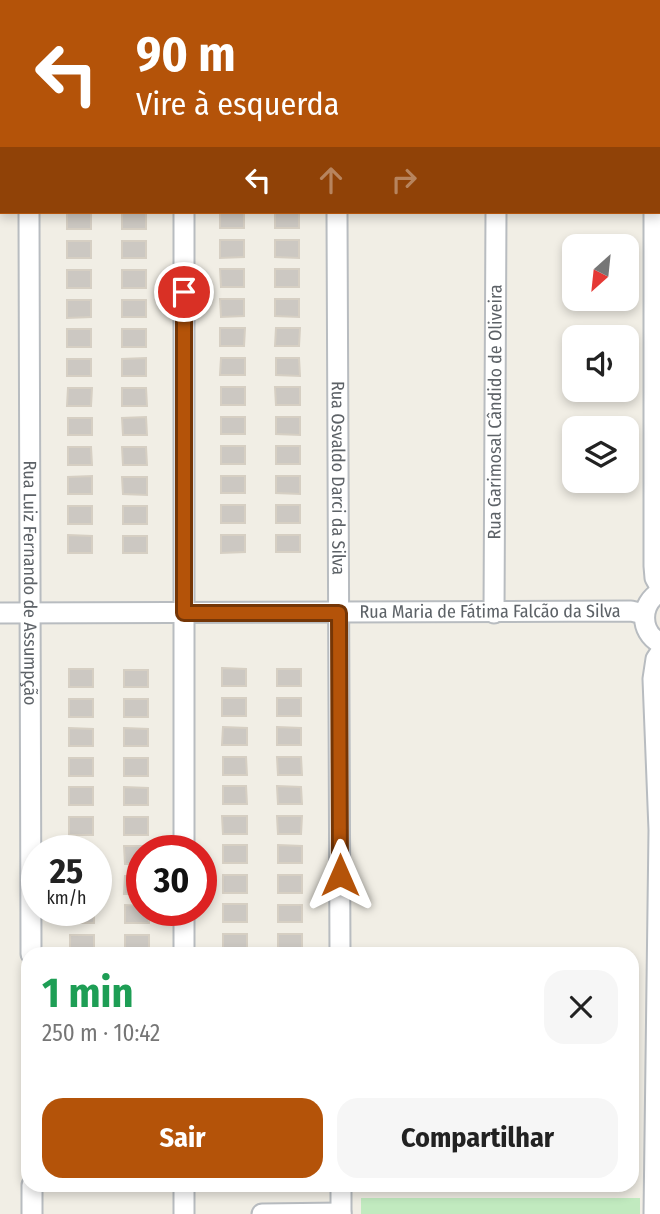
<!DOCTYPE html>
<html lang="pt">
<meta charset="utf-8">
<style>
:root{--surface:#fff;--page:#f6f6f6;--text:#222;--muted:#767676;--accent:#b45309}
body{margin:0;font-family:"Fira Sans Condensed",sans-serif;background:var(--page);color:var(--text);height:100vh;display:flex;flex-direction:column;font-size:26px;white-space:nowrap}
*{box-sizing:border-box;margin:0}
p{font-size:23px;color:var(--muted)}
.icon{flex:none;width:38px;height:38px;fill:none;stroke:currentColor;stroke-width:2;stroke-linecap:round;stroke-linejoin:round}
.map{position:relative;flex:1;overflow:hidden}
.drawer{position:absolute;left:21px;top:947px;width:618px;height:245px;display:flex;flex-direction:column;background:var(--surface);border-radius:21px;box-shadow:0 4px 10px #0003}
.drawer>*{flex:none}
.banner{position:absolute;left:0px;top:0px;width:662px;height:214px;box-shadow:0 4px 10px #0003;background:#b45309;color:#fff;overflow:hidden}
.needle{width:46px;rotate:207deg}
.fabs{position:absolute;left:562px;top:234px;display:grid;gap:14px}
.fabs a{display:grid;place-items:center;width:77px;height:77px;border-radius:14px;background:var(--surface);box-shadow:0 4px 10px #0003;font-size:35px}
.speed{position:absolute;left:21px;top:835px;display:flex;gap:14px;font-size:35px;font-weight:700;text-align:center}
.speed>*{display:grid;place-content:center;width:91px;height:91px;border-radius:50%;background:var(--surface);box-shadow:0 4px 10px #0003;line-height:1}
.speed small{font-size:18px;font-weight:400}
.speed .limit{border:10px solid #d22;background:#fff;color:#111}
.pin{position:absolute;display:grid;place-items:center;width:60px;height:60px;color:#fff;margin:-30px;border:4px solid #fff;border-radius:50%;box-shadow:0 2px 7px #0007}
.me{position:absolute;width:77px;margin:-38px;rotate:0deg;stroke-linejoin:round;filter:drop-shadow(0 0 5px #0008)}
.turn{display:flex;align-items:center;gap:24px;height:147px;padding:0 21px;font-size:32px}
.turn .icon{width:91px;height:91px;stroke-width:2.5}
.turn b{display:block;font-size:49px;line-height:60px}
.lanes{display:flex;align-items:center;height:66px;padding:0 21px;background:#0003;justify-content:center;gap:35px;direction:ltr}
.lanes .off{opacity:.35}
.round{display:grid;place-items:center;flex:none;width:74px;height:74px;border-radius:21px;background:var(--page)}
.overview{display:flex;align-items:center;justify-content:space-between;height:119px;padding:0 21px}
h1{font-size:42px;font-weight:700;line-height:52px;color:#1e9e55}
.button{display:flex;gap:14px;margin-top:auto;padding:14px 21px}
.button a{flex:1;height:80px;border-radius:21px;background:var(--accent);color:#fff;font-size:28px;font-weight:700;line-height:80px;text-align:center}
.button a+a{background:var(--page);color:var(--text)}
.map>svg:first-child{display:block}
</style>
<div class="map">
<svg width="660" height="1214" viewBox="0 0 660 1214">
<rect width="100%" height="100%" fill="#f1eee5"/>
<path fill="#c1eabf" d="M361,1198H640V1214H361Z"/>
<path fill="#ccc8c2" stroke="#d6cfc3" stroke-width="2" d="M67,212H91V229H67Z
M122,212H146V229H122Z
M220,212H244V228H220Z
M275,212H299V228H275Z
M220,240H244V257L220,258Z
M275,240H299V258L275,257Z
M67,241H91V258H67Z
M122,241H146V258H122Z
M220,269H244V287H221Z
M275,269H299V287H275Z
M67,270H91V288H67Z
M122,270H146V288H122Z
M220,299H244V316L221,317Z
M275,299H299V317L275,316Z
M67,300H91V317L67,318Z
M122,300H146V317H122Z
M220,328H245L244,346H220Z
M276,328H300L299,346H275Z
M67,329H91V347H67Z
M122,329H146V347H122Z
M146,358V376H122V359Z
M221,358H245V375H220Z
M276,358H299L300,376L276,375Z
M67,359H91V376H67Z
M221,387H245V405H221Z
M275,387H300V405H276Z
M68,388H92L91,406H67Z
M122,388H146L147,406H122Z
M146,417L147,435H123L122,418Z
M221,417H245V434H221Z
M276,417H300V435L276,434Z
M68,418H92V435H68Z
M221,446H245V464H221Z
M276,446H300V464H276Z
M68,447H91L92,465H68Z
M122,447H146L147,465H123Z
M92,476V494H68V477Z
M221,476H245V493H221Z
M276,476H300V494L276,493Z
M122,477H147V495L123,494Z
M221,505H245V523H221Z
M276,505H300V523H276Z
M68,506H92V524H68Z
M123,506H147V524H123Z
M68,535L92,536V553H68Z
M221,535H245V552L221,553Z
M276,535H300V552H276Z
M123,536H147V553H123Z
M222,668L246,669V686H222Z
M69,669H93V687H69Z
M277,669H301V686H277Z
M124,670H148V687H124Z
M222,698H246V716H222Z
M277,698H301V716H277Z
M69,699H93V717H69Z
M124,699H148V717H124Z
M223,727L247,728V745H222Z
M277,727L301,728V745H277Z
M69,728L93,729V746H69Z
M124,728L148,729V746H124Z
M223,757H246L247,775H223Z
M277,757H301L302,775H278Z
M69,758H93V776H69Z
M124,758H148V776H124Z
M223,786H246L247,804H223Z
M277,786L301,787L302,804H278Z
M69,787H93V805H69Z
M124,787L148,788V805H124Z
M222,816H247V834H223Z
M277,816H302L301,834H278Z
M69,817H93V835H69Z
M124,817H148V835H124Z
M223,845H247V863H223Z
M278,845L302,846V863H278Z
M69,846H93V850H69Z
M124,846H149L148,850H142V864H125Z
M223,875H247V893H223Z
M278,875H302V893H278Z
M125,876H142V894H124Z
M223,904H247V922H223Z
M125,905L142,906V910H149V923H125Z
M278,905H302V922H278Z
M70,910H94V923H70Z
M223,934H247V952H223Z
M278,934H302V952H278Z
M70,935H94V953H70Z
M125,935H149V953H125Z"/>
<g fill="none" stroke-linecap="round" stroke-linejoin="round">
<defs>
<g id="minor">
<path d="M184,0V2"/>
<path d="M337,0V2"/>
<path d="M654,0V2"/>
<path d="M0,1L72,0"/>
<path d="M496,2V0"/>
<path id="s1" d="M29,212L31,954"/>
<path d="M184,212V850"/>
<path id="s2" d="M337,212L340,954"/>
<path d="M654,212V566L655,578L660,587"/>
<path d="M660,592C640,604 639,631 660,643"/>
<path id="s3" d="M0,613L631,611L644,614"/>
<path id="s4" d="M494,613L496,212"/>
<path d="M184,910V954"/>
<path d="M32,1185V1214"/>
<path d="M184,1185V1214"/>
<path d="M341,1185V1214"/>
<path d="M262,1214L341,1213"/>
<path d="M654,1214L659,830L653,679L656,659L660,653"/>
</g>
</defs>
<use href="#minor" stroke="#b8bcc0" stroke-width="23"/>
<use href="#minor" stroke="#fff" stroke-width="19"/>
</g>
<g fill="none" stroke-linecap="round" stroke-linejoin="round">
<defs>
<path id="route" d="M184,292V613H339L340,875"/>
</defs>
<use href="#route" stroke="#753606" stroke-width="18"/>
<use href="#route" stroke="#b45309" stroke-width="12"/>
</g>
<g text-anchor="middle" dominant-baseline="central" stroke-width="5" stroke-linejoin="round" paint-order="stroke">
<g font-size="18" fill="#5d6267" stroke="#fff">
<text stroke="none"><textPath href="#s4" startOffset="201">Rua Garimosal Cândido de Oliveira</textPath></text>
<text stroke="none"><textPath href="#s2" startOffset="266">Rua Osvaldo Darci da Silva</textPath></text>
<text stroke="none"><textPath href="#s1" startOffset="371">Rua Luiz Fernando de Assumpção</textPath></text>
<text stroke="none"><textPath href="#s3" startOffset="490">Rua Maria de Fátima Falcão da Silva</textPath></text>
</g>
</g>
</svg>
<div class="fabs">
<a><svg class="needle" viewBox="-14 -14 28 28"><path d="M0-13l5 13h-10z" fill="#e53935"/><path d="M0 13l5-13h-10z" fill="#767676"/></svg></a>
<a><svg class="icon" aria-label="sound" viewBox="0 0 24 24"><path d="M4 9h4l5-4v14l-5-4H4zM17 9q2 3 0 6"/></svg></a>
<a><svg class="icon" aria-label="layers" viewBox="0 0 24 24"><path d="M12 4l9 5-9 5-9-5zM3 14l9 5 9-5"/></svg></a>
</div>
<div class="speed"><div>25<small>km/h</small></div><div class="limit">30</div></div>
<div class="pin" style="left:184px;top:292px;background:#d93025"><svg class="icon" aria-label="arrive" viewBox="0 0 24 24"><path d="M6 21V4h12l-3 4 3 4H6"/></svg></div>
<svg class="me" style="left:340px;top:875px" viewBox="-20 -20 40 40"><path d="M0-17L14 15 0 8-14 15z" fill="#b45309" stroke="#fff" stroke-width="4"/></svg>
<div class="banner">
<div class="turn"><svg class="icon" aria-label="left" viewBox="0 0 24 24"><path d="M17 20v-9H6M10 6l-5 5 5 5"/></svg><div><b>90 m</b>Vire à esquerda</div></div>
<div class="lanes"><svg class="icon" aria-label="left" viewBox="0 0 24 24"><path d="M17 20v-9H6M10 6l-5 5 5 5"/></svg><svg class="icon off" aria-label="ahead" viewBox="0 0 24 24"><path d="M12 20V5M6 11l6-6 6 6"/></svg><svg class="icon off" aria-label="right" viewBox="0 0 24 24"><path d="M7 20v-9h11M14 6l5 5-5 5"/></svg></div>
</div>
<section class="drawer">
<div class="overview"><div><h1>1 min</h1><p>250 m · 10:42</p></div><a class="round"><svg class="icon" aria-label="close" viewBox="0 0 24 24"><path d="M6 6l12 12M18 6L6 18"/></svg></a></div>
<div class="button"><a>Sair</a><a>Compartilhar</a></div>
</section>
</div>
